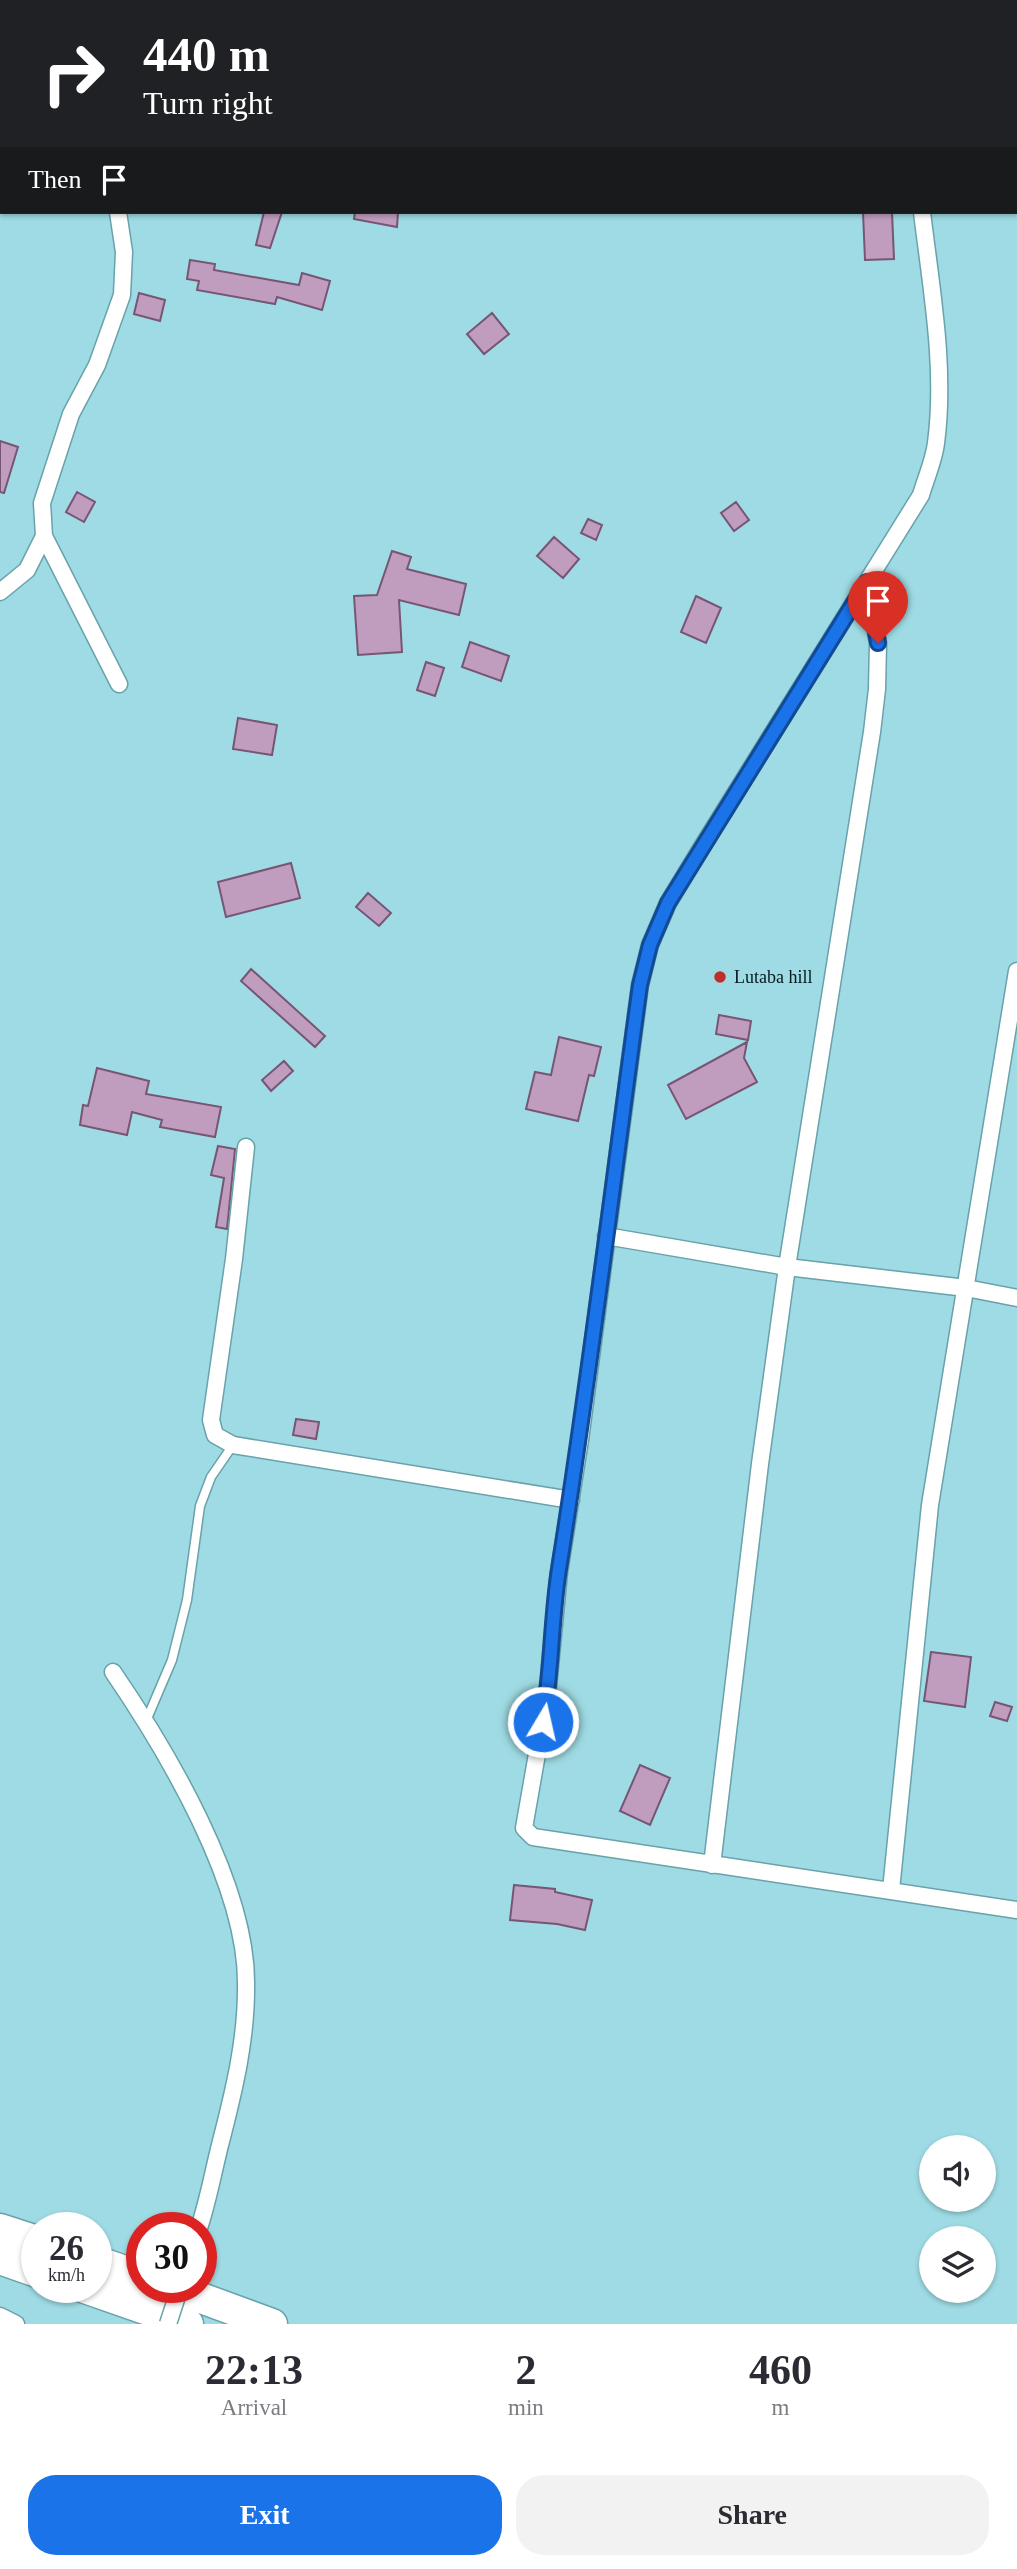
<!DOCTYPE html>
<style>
:root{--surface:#fff;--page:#f2f2f3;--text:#2b2b33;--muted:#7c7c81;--accent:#1a73e8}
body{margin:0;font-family:"Times New Roman",serif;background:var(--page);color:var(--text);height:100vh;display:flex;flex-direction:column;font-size:26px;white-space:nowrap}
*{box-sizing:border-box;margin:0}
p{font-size:23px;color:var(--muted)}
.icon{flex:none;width:38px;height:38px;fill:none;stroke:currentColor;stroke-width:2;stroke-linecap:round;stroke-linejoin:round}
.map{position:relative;height:2324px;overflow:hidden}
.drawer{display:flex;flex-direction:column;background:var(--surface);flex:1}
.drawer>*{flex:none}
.banner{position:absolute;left:0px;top:0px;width:1018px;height:214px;box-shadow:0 2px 5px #0004;background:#202124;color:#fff;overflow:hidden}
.tools{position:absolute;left:919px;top:2135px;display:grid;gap:14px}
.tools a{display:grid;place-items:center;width:77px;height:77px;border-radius:50%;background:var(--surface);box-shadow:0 2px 5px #0004;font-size:35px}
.speed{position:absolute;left:21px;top:2212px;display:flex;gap:14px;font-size:35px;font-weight:700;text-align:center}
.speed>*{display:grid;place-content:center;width:91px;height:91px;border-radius:50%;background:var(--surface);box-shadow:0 2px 5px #0004;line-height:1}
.speed small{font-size:18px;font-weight:400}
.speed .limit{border:10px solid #d22;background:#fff;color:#111}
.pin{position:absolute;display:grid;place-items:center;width:60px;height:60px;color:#fff;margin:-72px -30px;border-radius:50% 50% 50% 0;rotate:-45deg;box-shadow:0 0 7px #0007}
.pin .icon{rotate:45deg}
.me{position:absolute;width:77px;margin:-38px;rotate:9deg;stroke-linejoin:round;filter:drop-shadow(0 0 5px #0008)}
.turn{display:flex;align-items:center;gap:24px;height:147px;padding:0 28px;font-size:32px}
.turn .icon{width:91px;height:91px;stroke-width:2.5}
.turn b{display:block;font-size:49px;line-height:60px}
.then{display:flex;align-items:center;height:66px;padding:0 28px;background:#0003;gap:14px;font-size:26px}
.eta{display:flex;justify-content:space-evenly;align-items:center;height:119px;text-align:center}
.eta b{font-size:42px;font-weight:600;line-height:49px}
.primary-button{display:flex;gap:14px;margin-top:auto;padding:14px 28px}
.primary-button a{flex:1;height:80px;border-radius:28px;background:var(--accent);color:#fff;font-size:28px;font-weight:600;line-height:80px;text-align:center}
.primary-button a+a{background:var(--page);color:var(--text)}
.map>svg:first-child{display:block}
</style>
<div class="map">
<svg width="1017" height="2324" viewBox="0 0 1017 2324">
<rect width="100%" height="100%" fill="#9fdbe4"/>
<path fill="#c09dbe" stroke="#765674" stroke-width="2" d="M264,212H282L270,248L256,245Z
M355,212H398L397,227L354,219Z
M863,212H892L894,259L865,260Z
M190,260L215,264L214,270L299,285L302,273L330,281L322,310L277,297L275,304L197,290L199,281L187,279Z
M139,293L165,300L160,321L134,314Z
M492,313L509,334L484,354L467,334Z
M0,441L18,447L4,493L0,492Z
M77,492L95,502L84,522L66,512Z
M736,502L749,520L734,531L721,513Z
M588,519L602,525L596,540L581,533Z
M554,537L579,559L563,578L537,556Z
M392,551L411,557L407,569L466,584L459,615L399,600L402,652L358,655L354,596L377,595Z
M696,596L721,608L706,643L681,632Z
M470,642L509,656L501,681L462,667Z
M426,662L444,668L435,696L417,690Z
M238,718L277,725L272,755L233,749Z
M291,863L300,898L226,917L218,882Z
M368,893L391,913L379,926L356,907Z
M251,969L325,1036L315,1047L241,981Z
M719,1015L751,1021L748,1040L716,1034Z
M559,1037L601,1047L594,1076L589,1075L578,1121L526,1109L535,1072L551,1075Z
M747,1042L744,1058L757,1082L686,1119L668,1085Z
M284,1061L293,1071L271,1091L262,1080Z
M97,1068L149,1081L146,1094L221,1107L215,1137L160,1127L162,1120L132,1112L127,1135L80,1125L83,1105L88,1106Z
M218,1146L235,1149L227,1229L216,1227L224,1178L211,1175Z
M296,1419L319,1422L316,1439L293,1435Z
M931,1652L971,1657L965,1707L924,1701Z
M995,1702L1012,1707L1007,1721L990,1716Z
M640,1765L670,1778L650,1825L620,1811Z
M514,1885L555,1889V1892L592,1900L585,1930L557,1924L510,1920Z"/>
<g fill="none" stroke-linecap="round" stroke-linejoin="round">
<defs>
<path id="service" d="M146,1721L172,1660L187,1600L200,1506L211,1477L233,1445"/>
<path id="minor" d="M891,0L892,2
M0,112L2,113
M118,212L124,252L122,295L97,365L71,414L42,503L44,536L119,684
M922,212C931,288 946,367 936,443C934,460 926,478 921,495L702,847L668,903L650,945L640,985L580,1440L559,1572L547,1697L524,1828L533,1837L1017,1910
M0,592L27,570L44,536
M246,1147L234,1259L211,1420L215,1435L233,1445L571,1500
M606,1236L787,1267L966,1288L1017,1298
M113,1672C167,1751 246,1884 246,1982C247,2038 234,2091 220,2145C213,2173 208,2201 199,2228
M712,1865L760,1464L787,1267L872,732L877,689L878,643L867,582
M891,1890L930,1505L1017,971
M0,2316L16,2324"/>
<path id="motorway" d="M0,2229L37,2241
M0,2259L37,2272
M96,2261L142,2277
M82,2287L188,2324
M171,2287L272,2324"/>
</defs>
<use href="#service" stroke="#68a2aa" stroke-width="11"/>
<use href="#minor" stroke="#68a2aa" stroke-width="19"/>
<use href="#motorway" stroke="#68a2aa" stroke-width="33"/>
<use href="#service" stroke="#fff" stroke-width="8"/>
<use href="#minor" stroke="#fff" stroke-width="16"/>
<use href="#motorway" stroke="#fff" stroke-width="30"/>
<defs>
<path id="minor-bridge" d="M168,2324L180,2287"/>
</defs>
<use href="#minor-bridge" stroke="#68a2aa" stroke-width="19" stroke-linecap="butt"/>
<use href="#minor-bridge" stroke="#fff" stroke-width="16"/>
</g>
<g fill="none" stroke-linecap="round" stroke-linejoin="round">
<defs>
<path id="route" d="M543,1722C552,1671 551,1620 559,1569C590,1375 613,1180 640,985L650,945L668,903L867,582L878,643"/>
</defs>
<use href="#route" stroke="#114b97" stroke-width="18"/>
<use href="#route" stroke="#1a73e8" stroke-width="12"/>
</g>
<circle fill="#bd2f28" stroke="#9fdbe4" stroke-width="2.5" cx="720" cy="977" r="7"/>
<g text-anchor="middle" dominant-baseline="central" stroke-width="5" stroke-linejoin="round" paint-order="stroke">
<g font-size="18" fill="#031a1d" stroke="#9fdbe4" text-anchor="start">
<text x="734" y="977">Lutaba hill</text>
</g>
</g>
</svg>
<div class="tools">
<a><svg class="icon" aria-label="sound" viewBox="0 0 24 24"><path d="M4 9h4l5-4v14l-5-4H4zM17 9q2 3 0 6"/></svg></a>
<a><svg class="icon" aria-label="layers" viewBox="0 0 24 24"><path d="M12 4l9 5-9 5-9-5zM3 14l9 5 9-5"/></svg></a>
</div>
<div class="speed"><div>26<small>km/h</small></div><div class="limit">30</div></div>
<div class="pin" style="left:878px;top:643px;background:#d93025"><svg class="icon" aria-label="arrive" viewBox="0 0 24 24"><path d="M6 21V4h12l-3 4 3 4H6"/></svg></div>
<svg class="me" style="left:543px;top:1722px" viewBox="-20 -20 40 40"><circle r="17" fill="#1a73e8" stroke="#fff" stroke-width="3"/><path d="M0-11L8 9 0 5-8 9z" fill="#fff"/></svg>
<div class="banner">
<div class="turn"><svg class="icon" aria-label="right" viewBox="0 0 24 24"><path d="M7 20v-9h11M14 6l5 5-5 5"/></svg><div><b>440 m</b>Turn right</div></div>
<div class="then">Then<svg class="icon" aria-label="arrive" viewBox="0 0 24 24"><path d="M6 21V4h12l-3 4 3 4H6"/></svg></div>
</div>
</div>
<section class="drawer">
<div class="eta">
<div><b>22:13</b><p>Arrival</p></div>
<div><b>2</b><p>min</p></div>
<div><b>460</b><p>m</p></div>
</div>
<div class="primary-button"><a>Exit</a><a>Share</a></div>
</section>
